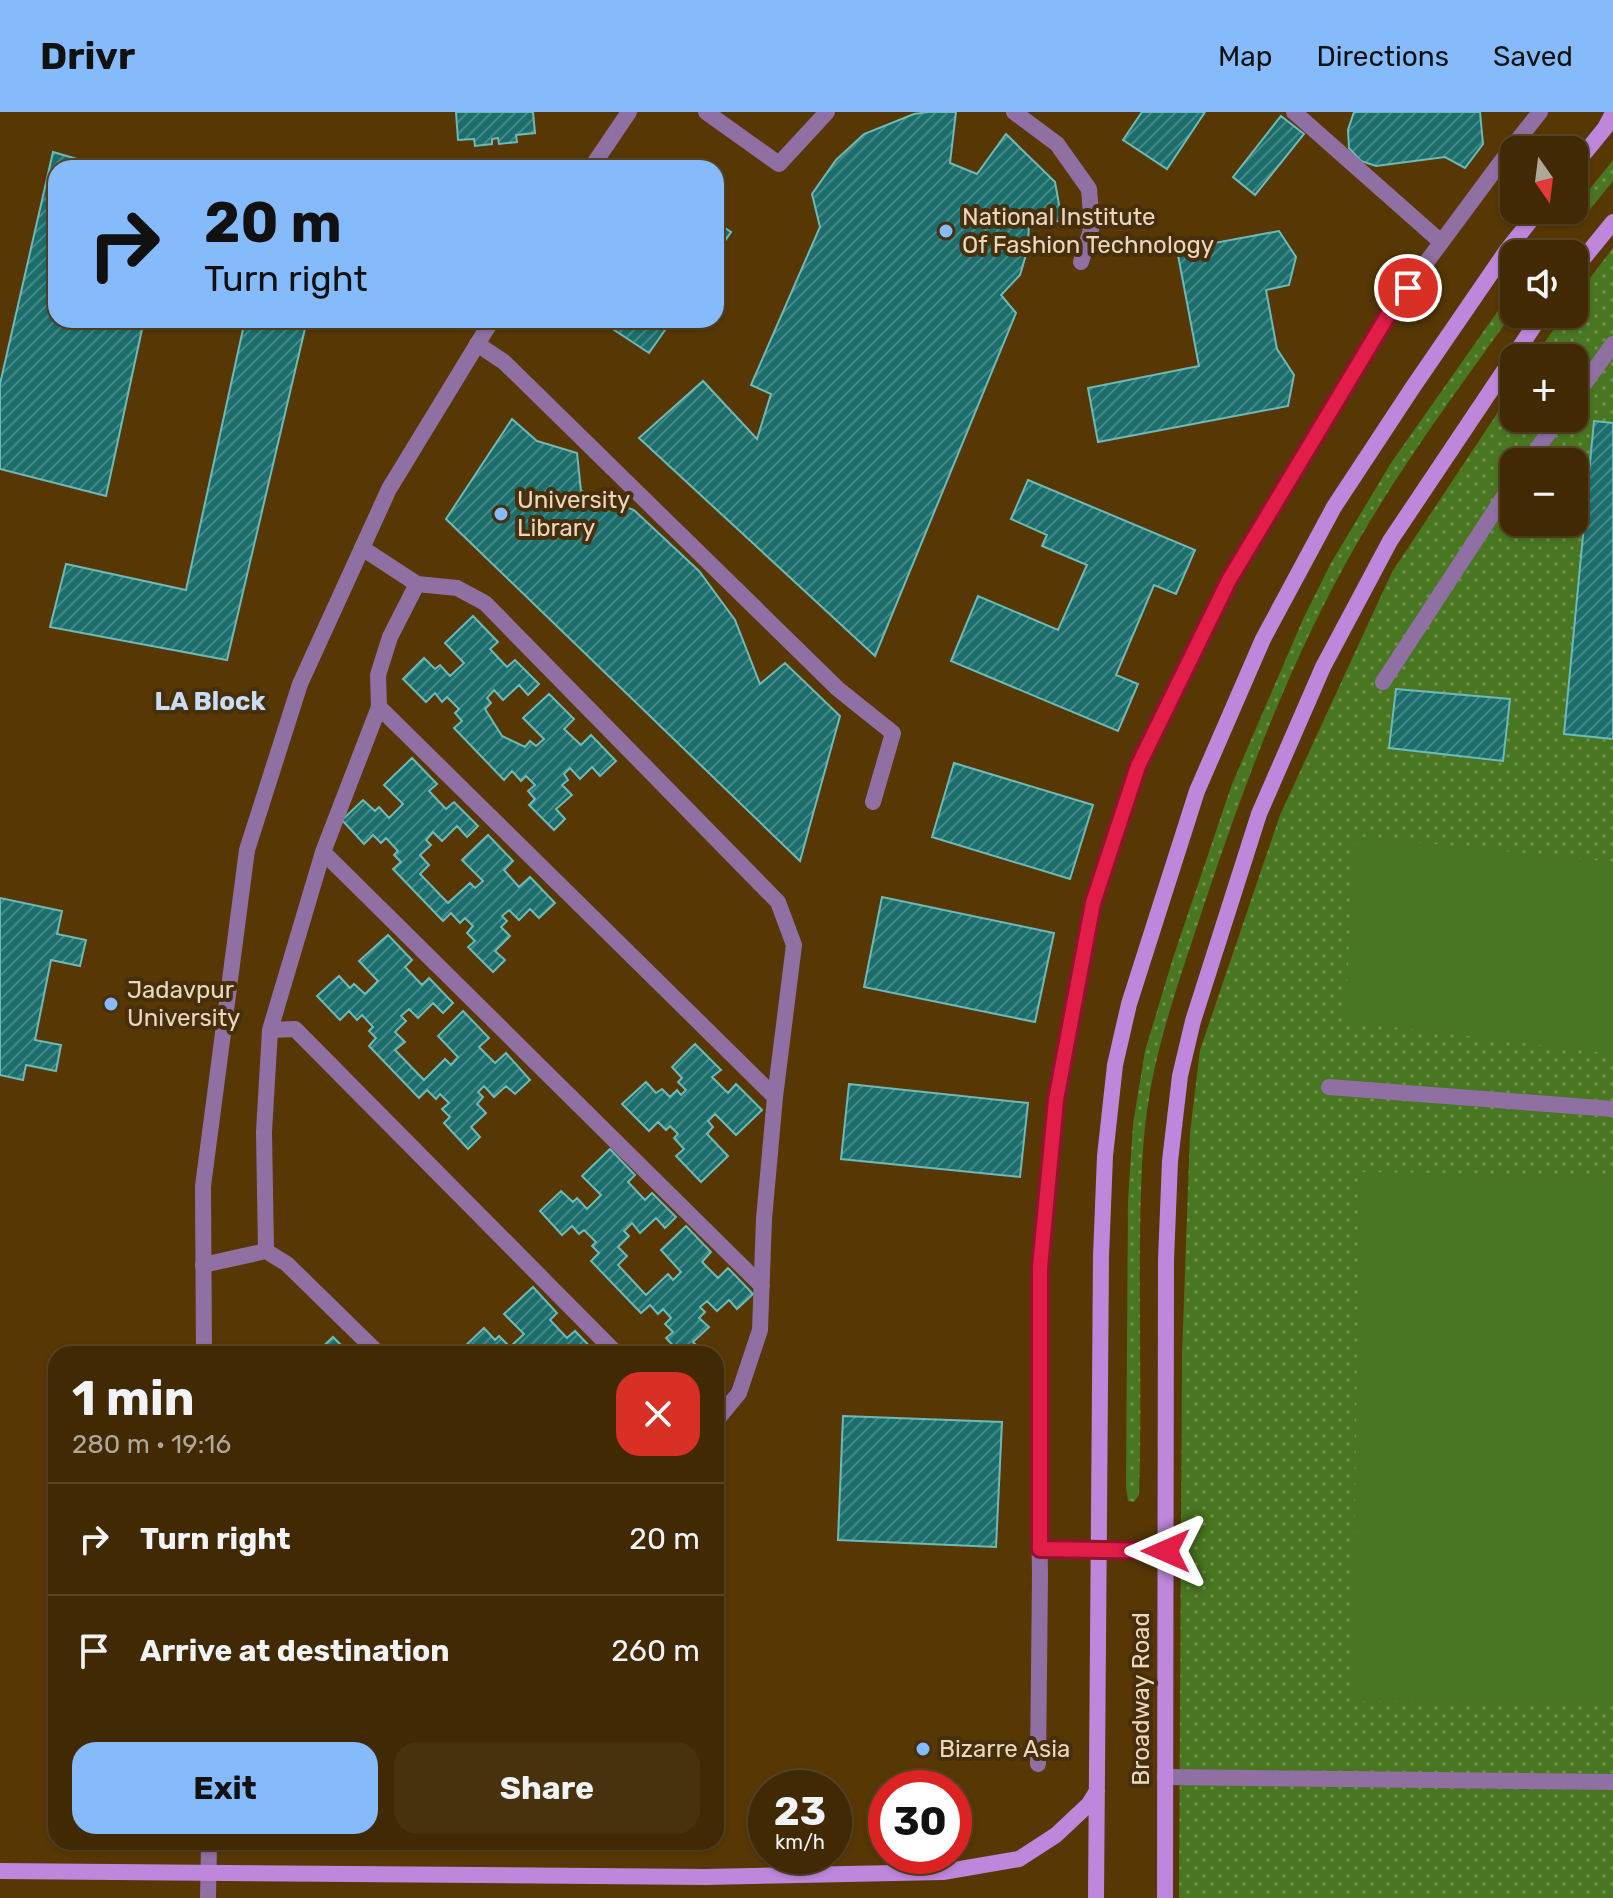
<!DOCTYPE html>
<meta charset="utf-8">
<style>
:root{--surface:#412a03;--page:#48320d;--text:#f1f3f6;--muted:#aea79a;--line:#5a4625;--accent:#85bbfb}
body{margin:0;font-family:Rubik,sans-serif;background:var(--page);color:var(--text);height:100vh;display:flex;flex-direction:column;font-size:30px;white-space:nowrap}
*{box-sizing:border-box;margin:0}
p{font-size:26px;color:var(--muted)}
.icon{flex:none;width:44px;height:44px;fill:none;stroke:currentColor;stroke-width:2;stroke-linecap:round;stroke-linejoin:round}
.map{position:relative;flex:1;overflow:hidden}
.sheet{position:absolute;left:48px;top:1234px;width:676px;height:504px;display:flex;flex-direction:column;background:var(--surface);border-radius:24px;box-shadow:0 2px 6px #0004,0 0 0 2px var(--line)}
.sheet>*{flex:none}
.guide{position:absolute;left:48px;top:48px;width:676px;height:168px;border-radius:24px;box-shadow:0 2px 6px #0004,0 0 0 2px var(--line);background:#85bbfb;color:#111;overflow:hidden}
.needle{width:52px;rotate:166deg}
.tools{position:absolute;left:1500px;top:24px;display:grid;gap:16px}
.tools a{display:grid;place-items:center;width:88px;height:88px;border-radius:16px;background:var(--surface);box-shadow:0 2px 6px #0004,0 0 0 2px var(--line);font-size:40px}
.speed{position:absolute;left:748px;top:1658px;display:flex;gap:16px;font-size:40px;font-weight:700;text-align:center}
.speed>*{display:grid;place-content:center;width:104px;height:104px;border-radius:50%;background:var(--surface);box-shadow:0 2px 6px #0004,0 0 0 2px var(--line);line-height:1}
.speed small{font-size:20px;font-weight:400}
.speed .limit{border:12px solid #d22;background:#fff;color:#111}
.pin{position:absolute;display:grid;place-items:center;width:68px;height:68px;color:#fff;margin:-34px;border:4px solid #fff;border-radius:50%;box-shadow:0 2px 8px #0007}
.me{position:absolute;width:88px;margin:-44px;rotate:270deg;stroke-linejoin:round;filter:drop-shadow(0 0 6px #0008)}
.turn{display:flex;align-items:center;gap:28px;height:168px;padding:0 24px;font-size:36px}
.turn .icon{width:104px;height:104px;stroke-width:2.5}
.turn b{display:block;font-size:56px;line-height:68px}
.round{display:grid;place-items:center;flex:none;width:84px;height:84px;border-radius:24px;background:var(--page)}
.summary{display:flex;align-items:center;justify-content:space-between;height:136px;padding:0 24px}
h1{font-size:48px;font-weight:700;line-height:60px}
.button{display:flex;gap:16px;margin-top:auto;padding:16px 24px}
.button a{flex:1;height:92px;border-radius:24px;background:var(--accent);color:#111;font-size:32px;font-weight:700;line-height:92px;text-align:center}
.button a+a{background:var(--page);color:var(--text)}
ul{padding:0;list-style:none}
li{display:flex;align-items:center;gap:24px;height:112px;padding:0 24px;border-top:2px solid var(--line)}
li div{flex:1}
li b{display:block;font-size:30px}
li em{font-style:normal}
header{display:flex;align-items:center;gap:48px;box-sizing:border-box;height:112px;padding:0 40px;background:var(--accent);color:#111}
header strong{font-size:38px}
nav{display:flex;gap:44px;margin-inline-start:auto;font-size:28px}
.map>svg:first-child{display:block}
</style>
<header>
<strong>Drivr</strong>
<nav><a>Map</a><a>Directions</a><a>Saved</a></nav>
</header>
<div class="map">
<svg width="1613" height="1786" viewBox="0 0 1613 1786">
<defs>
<pattern id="grass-dots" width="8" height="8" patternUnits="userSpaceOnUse" patternTransform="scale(2)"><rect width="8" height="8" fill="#497620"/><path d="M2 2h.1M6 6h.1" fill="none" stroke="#6c8f49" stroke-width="1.8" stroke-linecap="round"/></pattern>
<pattern id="building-hatch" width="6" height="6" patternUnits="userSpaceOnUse" patternTransform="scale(2)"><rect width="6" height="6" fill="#1b6e6c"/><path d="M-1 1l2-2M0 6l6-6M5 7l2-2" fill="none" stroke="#478986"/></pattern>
</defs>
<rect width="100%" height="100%" fill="#573804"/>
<path fill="url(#grass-dots)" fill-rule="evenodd" d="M1613,48V69L1587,101L1581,105L1577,104L1574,100L1577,93Z
M1613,136V1786H1179L1182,1242L1190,1021L1200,938L1280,703L1392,460L1514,276V306H1574V246H1534L1564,202H1574V187ZM1514,350H1574V410H1514Z
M1514,176V199C1462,272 1408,344 1363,421C1295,536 1247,664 1205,790C1185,852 1161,916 1150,980C1141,1029 1141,1078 1140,1127C1139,1212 1142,1297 1139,1383L1134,1390L1128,1389L1126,1374L1128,1089L1133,1012L1145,939L1173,846L1232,672L1304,505L1331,451L1391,351Z"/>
<path fill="#497620" d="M1355,724L1613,750V942L1345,909Z
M1360,1060L1613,1064V1592L1352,1589Z"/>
<path fill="url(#building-hatch)" stroke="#6ebab8" stroke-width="2" d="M456,0H533L535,21L516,23L517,30L499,32L498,26L492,27V32L475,34L474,27L458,28Z
M928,0H956L950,51L977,62L1006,22L1055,70L1062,109L1029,110L1028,136L1020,163L1001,183L1016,201L875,544L639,326L703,269L757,327L771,282L751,273L820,115L812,82L836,48L864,22L914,2Z
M1142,0H1205L1167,57L1123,28Z
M1354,0H1480L1483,32L1465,56L1445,45L1376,54L1361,49L1349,36L1348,18Z
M1281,4L1304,22L1255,83L1233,65Z
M53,40L108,56H56V208H144L106,384L0,357V272Z
M716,110L731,120L716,142Z
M1279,119L1296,145L1289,173L1266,178L1277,237L1294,263L1288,294L1098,330L1088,276L1199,254L1177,138Z
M245,208H307L227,548L50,515L66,452L186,478Z
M599,208H672L649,241Z
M512,307L537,329L577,341L581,379L634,398L699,459L735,508L760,572L785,551L840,604L800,749L446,407Z
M1594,309L1613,311V627L1564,622Z
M1028,368L1195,438L1176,482L1154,473L1116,563L1138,572L1118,619L951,549L978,484L1058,518L1087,453L1042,434L1047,423L1011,407Z
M473,504L498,530L490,537L507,555L515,548L539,572L528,583L519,573L503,588L494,578L487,586L491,591L485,597L502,624L525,635L530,629L536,634L544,627L523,606L549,582L574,607L564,617L581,633L591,623L616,649L600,664L592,655L580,667L570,656L564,662L568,668L562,673L572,683L556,697L565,707L554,718L529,693L535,687L528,679L535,673L526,664L521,669L512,659L504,668L454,616L462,609L455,601L459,597L447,585L442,590L435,581L426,590L403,567L424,546L435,557L440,553L450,564L464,551L445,531Z
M1396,577L1510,587L1503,649L1389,636Z
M412,646L437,672L429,679L446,697L454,690L478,714L467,725L457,714L442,729L433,720L426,728L431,733L420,743L429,753L420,762L448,791L470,771L475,776L483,769L462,748L488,723L513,749L504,758L519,775L530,765L555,791L539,806L530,797L519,808L509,798L502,804L507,809L501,815L510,824L495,839L505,848L493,860L468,835L475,829L467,821L473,814L465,806L460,811L451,801L443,809L393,757L401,750L394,743L398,739L386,726L381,731L373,723L364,732L342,708L363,688L375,699L379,695L389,706L403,692L384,673Z
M954,651L1093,693L1070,767L932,725Z
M882,785L1054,821L1035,910L864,875Z
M0,786L62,799L57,822L86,828L80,854L51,848L35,928L61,933L56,959L26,953L23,968L0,963Z
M388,823L412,848L405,855L422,873L429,866L453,891L443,901L433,891L418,906L409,897L401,904L406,909L395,920L405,930L395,938L424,968L445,947L451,953L458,945L438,924L463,899L489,926L479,935L495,951L506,941L530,968L515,982L506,974L494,985L484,974L478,980L483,985L477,992L486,1001L471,1015L480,1025L468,1037L444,1011L450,1005L442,997L449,991L440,982L436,987L427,978L419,986L369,934L376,926L369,919L373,915L362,903L357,908L349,899L340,908L317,884L339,864L350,876L354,872L365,882L378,869L359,849Z
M695,932L721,958L712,965L728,981L736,972L762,998L736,1023L715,1002L708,1009L713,1015L707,1022L728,1044L701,1070L676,1044L684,1037L674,1026L678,1022L670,1014L666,1018L658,1010L649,1019L622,992L646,970L656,981L662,977L670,985L677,978L681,983L686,978L678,970L682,966L672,955Z
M849,972L1028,991L1020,1065L841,1047Z
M610,1037L635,1063L628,1070L645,1088L652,1081L676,1105L665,1116L656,1106L640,1121L632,1111L624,1119L629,1124L618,1135L627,1144L618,1153L646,1183L668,1162L673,1168L681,1160L661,1138L686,1114L711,1140L702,1150L718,1166L728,1156L753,1182L737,1197L729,1188L717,1199L707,1189L700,1195L705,1200L699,1206L709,1215L693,1230L703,1240L701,1242H681L666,1226L673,1220L665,1212L671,1206L663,1197L658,1202L650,1193L641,1201L591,1149L599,1141L592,1134L596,1130L584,1118L579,1122L572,1114L562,1123L540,1099L561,1079L573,1090L577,1086L587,1097L601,1083L582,1064Z
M533,1175L557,1201L550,1208L567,1226L575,1219L597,1242H467L462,1237L484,1216L495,1228L499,1224L510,1235L524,1222L504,1202Z
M333,1225L350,1242H315Z
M843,1304L1002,1310L996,1435L838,1428Z"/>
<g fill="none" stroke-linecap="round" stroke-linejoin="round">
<path stroke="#906fa3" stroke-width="16" d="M706,0L779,52L827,0
M1014,0L1057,32L1089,77L1092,114L1081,150
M1294,0L1441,130
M477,232L504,250L838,577L893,621L873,690
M1574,286L1613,232
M1528,350L1559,306
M362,436L417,472
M1383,570L1514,369
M379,595L775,985
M323,740L762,1174
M270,918L295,917L617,1242
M1329,975L1613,997
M266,1139L264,1020L270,918L323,740L379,595L378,563L390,525L417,472L457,476L485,491L778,790L794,833L775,985L764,1107L760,1218L739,1281L716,1309
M203,1153L266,1139L287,1152L379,1242
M1165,1665L1613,1670"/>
<path stroke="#906fa3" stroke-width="16" d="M591,56L629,0
M204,1242L203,1074L247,738L300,572L389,377L492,208
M1040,1437L1166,1439
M1038,1652L1040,1463L1039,1396L1040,1155L1056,988L1093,791L1138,654L1229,468L1391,198L1509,39L1540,0
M208,1786L209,1730"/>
<path stroke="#be87db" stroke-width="16" d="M1574,54L1605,16L1613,1
M1574,158L1613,110
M0,1759L705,1765L943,1760L1019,1747L1056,1723L1089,1692L1097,1679
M1096,1786L1101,1144L1105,1044L1115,953L1129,892L1197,679L1263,527L1334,395L1413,275L1507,138L1539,98
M1165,1786L1166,1148L1170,1049L1180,964L1193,909L1259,702L1323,555L1390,429L1542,202"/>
</g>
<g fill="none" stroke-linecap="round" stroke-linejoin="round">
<defs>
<path id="route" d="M1166,1439L1040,1437V1155L1056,988L1093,791L1138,654L1229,468L1391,198L1408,176"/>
</defs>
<use href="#route" stroke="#92132f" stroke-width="20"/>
<use href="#route" stroke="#e11d48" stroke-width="14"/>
</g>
<g fill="#85bbfb" stroke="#472f0b" stroke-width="3">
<circle cx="946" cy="119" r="8"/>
<circle cx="501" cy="402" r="8"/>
<circle cx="111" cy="892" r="8"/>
<circle cx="923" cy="1637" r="8"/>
</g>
<g text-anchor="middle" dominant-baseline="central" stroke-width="8" stroke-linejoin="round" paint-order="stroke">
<g font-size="24" fill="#ead7c0" stroke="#472f0b" text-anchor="start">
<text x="962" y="105">National Institute<tspan x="962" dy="28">Of Fashion Technology</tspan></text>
<text x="517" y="388">University<tspan x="517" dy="28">Library</tspan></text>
<text x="127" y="878">Jadavpur<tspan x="127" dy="28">University</tspan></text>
<text x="939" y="1637">Bizarre Asia</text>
</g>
<g font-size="24" fill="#ead7c0" stroke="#472f0b">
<text transform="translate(1141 1587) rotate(-90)">Broadway Road</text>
</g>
<g font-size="26" font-weight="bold" fill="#c9ddf5" stroke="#472f0b">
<text x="210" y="589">LA Block</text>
</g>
</g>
</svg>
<div class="tools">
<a><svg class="needle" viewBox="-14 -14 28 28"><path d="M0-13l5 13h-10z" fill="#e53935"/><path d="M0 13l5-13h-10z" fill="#aea79a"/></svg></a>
<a><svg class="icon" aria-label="sound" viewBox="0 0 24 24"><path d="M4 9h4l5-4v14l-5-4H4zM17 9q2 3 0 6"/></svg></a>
<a>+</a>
<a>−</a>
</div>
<div class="speed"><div>23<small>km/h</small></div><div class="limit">30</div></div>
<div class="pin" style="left:1408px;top:176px;background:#d93025"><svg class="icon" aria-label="arrive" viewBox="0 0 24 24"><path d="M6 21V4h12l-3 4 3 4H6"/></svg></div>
<svg class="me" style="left:1166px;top:1439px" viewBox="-20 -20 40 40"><path d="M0-17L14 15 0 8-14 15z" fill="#e11d48" stroke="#fff" stroke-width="4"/></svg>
<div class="guide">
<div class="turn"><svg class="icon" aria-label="right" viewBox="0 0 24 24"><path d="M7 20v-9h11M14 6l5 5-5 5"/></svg><div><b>20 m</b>Turn right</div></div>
</div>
<section class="sheet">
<div class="summary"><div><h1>1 min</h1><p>280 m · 19:16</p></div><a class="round" style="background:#d93025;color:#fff"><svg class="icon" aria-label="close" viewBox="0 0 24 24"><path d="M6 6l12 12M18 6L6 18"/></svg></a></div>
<ul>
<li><svg class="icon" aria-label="right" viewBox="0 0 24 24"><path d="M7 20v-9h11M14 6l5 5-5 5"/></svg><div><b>Turn right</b></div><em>20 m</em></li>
<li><svg class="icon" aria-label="arrive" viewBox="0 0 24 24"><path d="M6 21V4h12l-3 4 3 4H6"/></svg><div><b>Arrive at destination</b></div><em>260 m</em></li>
</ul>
<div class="button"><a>Exit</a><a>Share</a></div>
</section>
</div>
